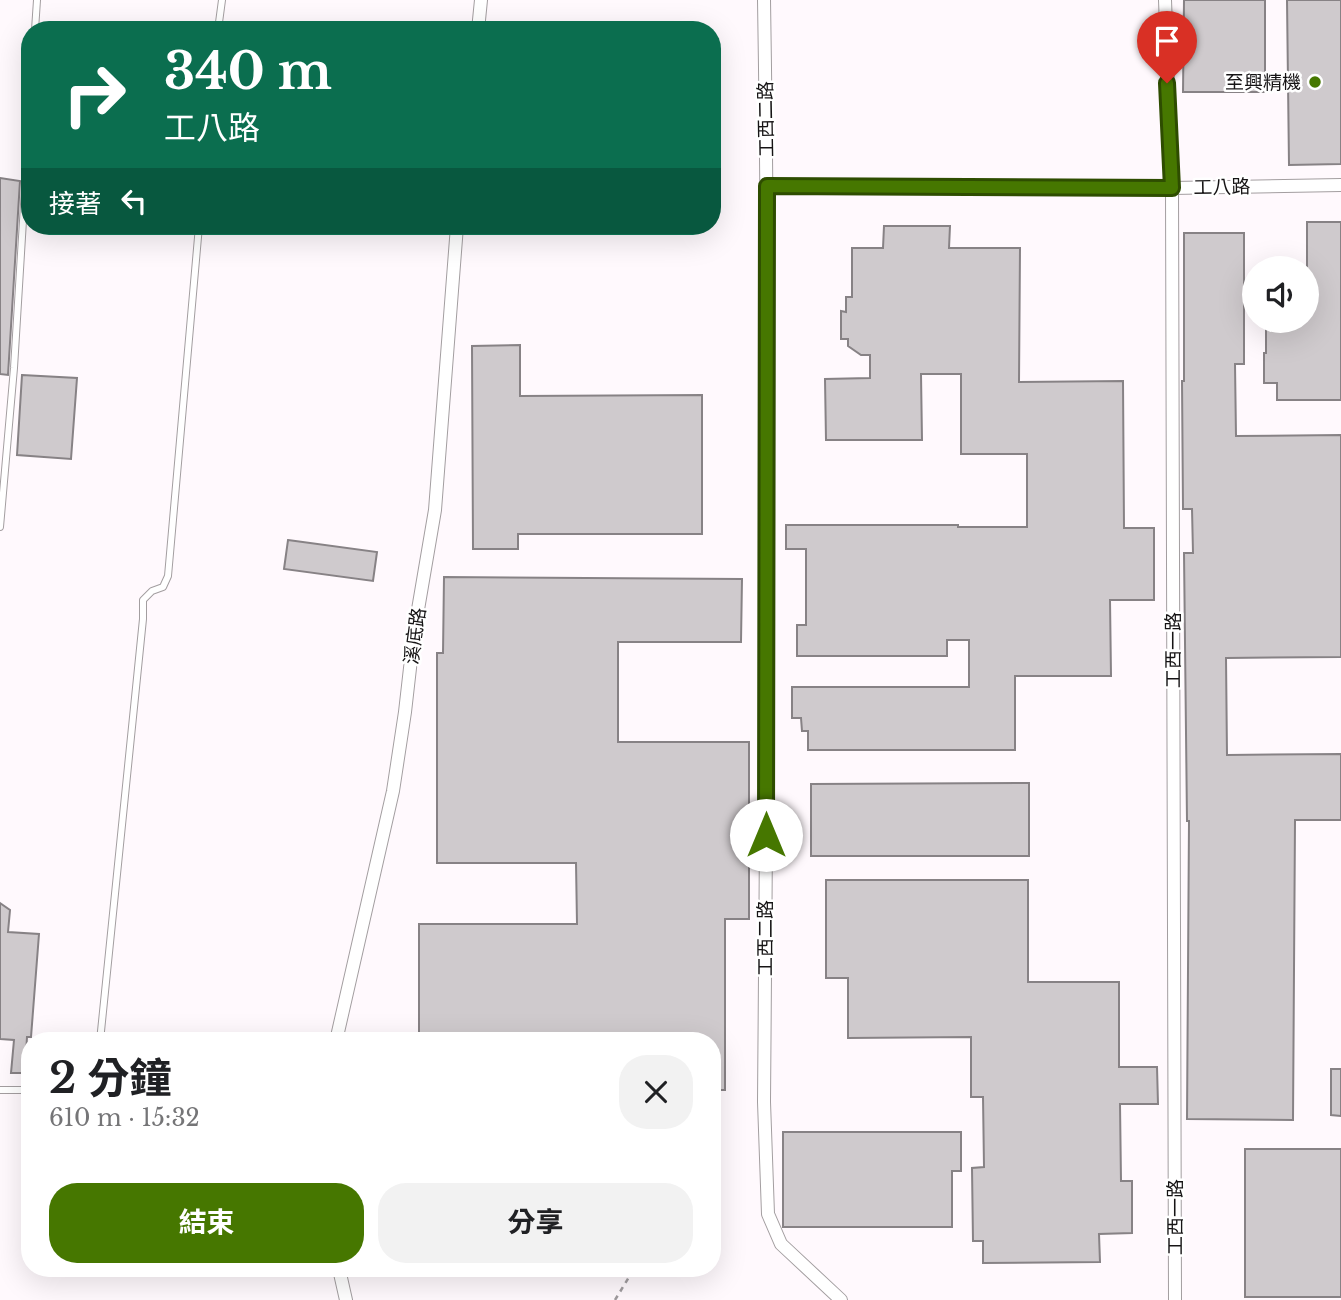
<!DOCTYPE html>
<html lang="zh-TW">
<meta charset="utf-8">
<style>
:root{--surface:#fff;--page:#f2f2f2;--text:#202124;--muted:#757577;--accent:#467700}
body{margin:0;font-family:"Libre Baskerville","Noto Sans TC",serif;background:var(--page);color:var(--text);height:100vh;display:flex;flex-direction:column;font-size:26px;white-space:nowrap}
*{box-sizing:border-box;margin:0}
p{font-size:23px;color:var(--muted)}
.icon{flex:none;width:38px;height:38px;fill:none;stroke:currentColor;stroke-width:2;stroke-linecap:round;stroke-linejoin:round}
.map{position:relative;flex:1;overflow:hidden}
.side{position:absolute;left:21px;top:1032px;width:700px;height:245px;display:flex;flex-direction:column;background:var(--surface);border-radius:28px;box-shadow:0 7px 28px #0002}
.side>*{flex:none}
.banner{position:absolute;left:21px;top:21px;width:700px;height:214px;border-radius:28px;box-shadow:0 7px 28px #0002;background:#0b6e4f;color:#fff;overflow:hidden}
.buttons{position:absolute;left:1242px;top:256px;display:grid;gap:14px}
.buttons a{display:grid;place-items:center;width:77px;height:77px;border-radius:50%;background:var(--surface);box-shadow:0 7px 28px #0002;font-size:35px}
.pin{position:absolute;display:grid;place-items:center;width:60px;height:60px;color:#fff;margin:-72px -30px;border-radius:50% 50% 50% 0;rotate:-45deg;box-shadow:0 0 7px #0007}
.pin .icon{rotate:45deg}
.me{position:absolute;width:77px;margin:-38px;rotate:0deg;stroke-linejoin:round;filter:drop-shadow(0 0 5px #0008)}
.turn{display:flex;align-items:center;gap:24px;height:147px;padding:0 28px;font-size:32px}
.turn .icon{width:91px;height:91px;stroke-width:2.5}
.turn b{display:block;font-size:49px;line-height:60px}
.then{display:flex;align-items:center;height:66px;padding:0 28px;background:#0003;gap:14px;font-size:26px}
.round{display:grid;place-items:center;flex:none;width:74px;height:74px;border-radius:28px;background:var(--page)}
.headline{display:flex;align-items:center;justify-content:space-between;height:119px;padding:0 28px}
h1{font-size:42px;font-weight:700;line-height:52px}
.action{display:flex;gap:14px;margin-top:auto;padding:14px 28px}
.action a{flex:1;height:80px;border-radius:28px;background:var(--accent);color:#fff;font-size:28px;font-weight:700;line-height:80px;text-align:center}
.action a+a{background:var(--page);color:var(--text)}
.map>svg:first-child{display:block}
</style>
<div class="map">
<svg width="1341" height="1300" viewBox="0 0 1341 1300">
<rect width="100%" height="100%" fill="#fff9fd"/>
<path fill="#cfcacd" stroke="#878285" stroke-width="2" d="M1184,0H1265V92H1183Z
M1287,0H1341V164L1289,165Z
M0,178L20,181L8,375L0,374Z
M1307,222H1341V400H1277V383H1264V353H1266V327H1268V320H1307Z
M884,226H950L949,248H1020L1019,382L1123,381L1124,528H1154V600H1110L1111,676H1015V750H808V731H802L801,718H792V687H969V640H947V656H797V625H806V549H786V525H958V527H1027V454H961V374H921L922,440H826L825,379L870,378V355H861L848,346V339H841V311L846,312V297H852V248H883Z
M1184,233H1244V364H1235L1236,436L1341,435V657L1226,658L1227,755L1341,754V820H1295L1293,1120L1187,1119L1189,821H1187L1184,553H1193L1192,509H1183L1182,381H1184Z
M520,345V396L702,395V534H518V549H473L472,346Z
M22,375L77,378L71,459L17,455Z
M288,540L377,552L373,581L284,569Z
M444,577L742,579L741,642H618V742H749V919H725V1090H712V1041H419V924H577L576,863H437V653H443Z
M1029,783V856H811V784Z
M826,880H1028V982H1119V1067H1157L1158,1104H1120L1121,1181H1132V1233L1099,1234L1100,1262L983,1263V1241H973L972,1168L984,1167L983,1097H971V1037L848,1038V978H826Z
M0,903L10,910L8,932L39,934L31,1037H27L25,1073H11L14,1040L0,1039Z
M1331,1069H1341V1116L1331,1115Z
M783,1132H961V1171H952V1227H783Z
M1245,1149H1341V1297H1245Z"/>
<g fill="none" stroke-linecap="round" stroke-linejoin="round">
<defs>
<path id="service" d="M35,30L37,0
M218,30L222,0
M0,527L14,368L30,106
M100,1041L143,619V600L152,591L163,587L168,576L199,226
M0,1090H30"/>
<path id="minor" d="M764,0C770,367 767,735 764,1102L768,1214L781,1244L841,1300
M1165,0L1172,188L1175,1300
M478,30L481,0
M767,186L1172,188L1341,185
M336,1041L393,791L405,712L414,633L435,510L457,226
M339,1269L346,1300"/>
</defs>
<use href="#service" stroke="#a39ea0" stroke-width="8"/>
<use href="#minor" stroke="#a39ea0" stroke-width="14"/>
<path stroke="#9f9b9e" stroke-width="2.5" stroke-dasharray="5 5" stroke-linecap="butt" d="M615,1300L634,1269"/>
<use href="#service" stroke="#fff" stroke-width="6"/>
<use href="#minor" stroke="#fff" stroke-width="12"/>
</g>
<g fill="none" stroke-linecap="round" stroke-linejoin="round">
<defs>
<path id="route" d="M766,835L767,186L1172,188L1167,83"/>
</defs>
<use href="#route" stroke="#2e4d00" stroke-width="18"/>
<use href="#route" stroke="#467700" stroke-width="12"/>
</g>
<circle fill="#467700" stroke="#fff" stroke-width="2.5" cx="1315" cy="82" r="7"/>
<g text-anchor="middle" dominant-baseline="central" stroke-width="5" stroke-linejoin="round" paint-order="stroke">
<g font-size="19" fill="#161415" stroke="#fff" text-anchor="end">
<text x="1301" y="82">至興精機</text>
</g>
<g font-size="19" fill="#161415" stroke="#fff">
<text transform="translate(766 119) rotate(-91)">工西二路</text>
<text transform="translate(1222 187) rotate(-1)">工八路</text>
<text transform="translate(415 636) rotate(-82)">溪底路</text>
<text transform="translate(1173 650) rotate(-90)">工西一路</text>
<text transform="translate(765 938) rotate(-90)">工西二路</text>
<text transform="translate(1175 1217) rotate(-90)">工西一路</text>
</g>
</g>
</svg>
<div class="buttons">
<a><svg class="icon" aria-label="sound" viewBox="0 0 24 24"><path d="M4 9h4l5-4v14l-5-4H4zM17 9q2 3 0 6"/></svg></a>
</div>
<div class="pin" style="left:1167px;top:83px;background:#d93025"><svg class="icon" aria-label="arrive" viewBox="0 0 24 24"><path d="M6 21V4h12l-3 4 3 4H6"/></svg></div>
<svg class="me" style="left:766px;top:835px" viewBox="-20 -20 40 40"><circle r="19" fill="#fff"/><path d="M0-13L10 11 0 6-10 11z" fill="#467700"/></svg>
<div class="banner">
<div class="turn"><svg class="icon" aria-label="right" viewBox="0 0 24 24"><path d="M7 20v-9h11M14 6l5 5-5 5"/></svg><div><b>340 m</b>工八路</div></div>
<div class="then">接著<svg class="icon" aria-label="left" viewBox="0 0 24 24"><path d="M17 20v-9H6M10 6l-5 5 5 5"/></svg></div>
</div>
<section class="side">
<div class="headline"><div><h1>2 分鐘</h1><p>610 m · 15:32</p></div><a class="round"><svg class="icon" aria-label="close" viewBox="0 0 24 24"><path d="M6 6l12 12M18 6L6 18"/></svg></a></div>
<div class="action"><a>結束</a><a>分享</a></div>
</section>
</div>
